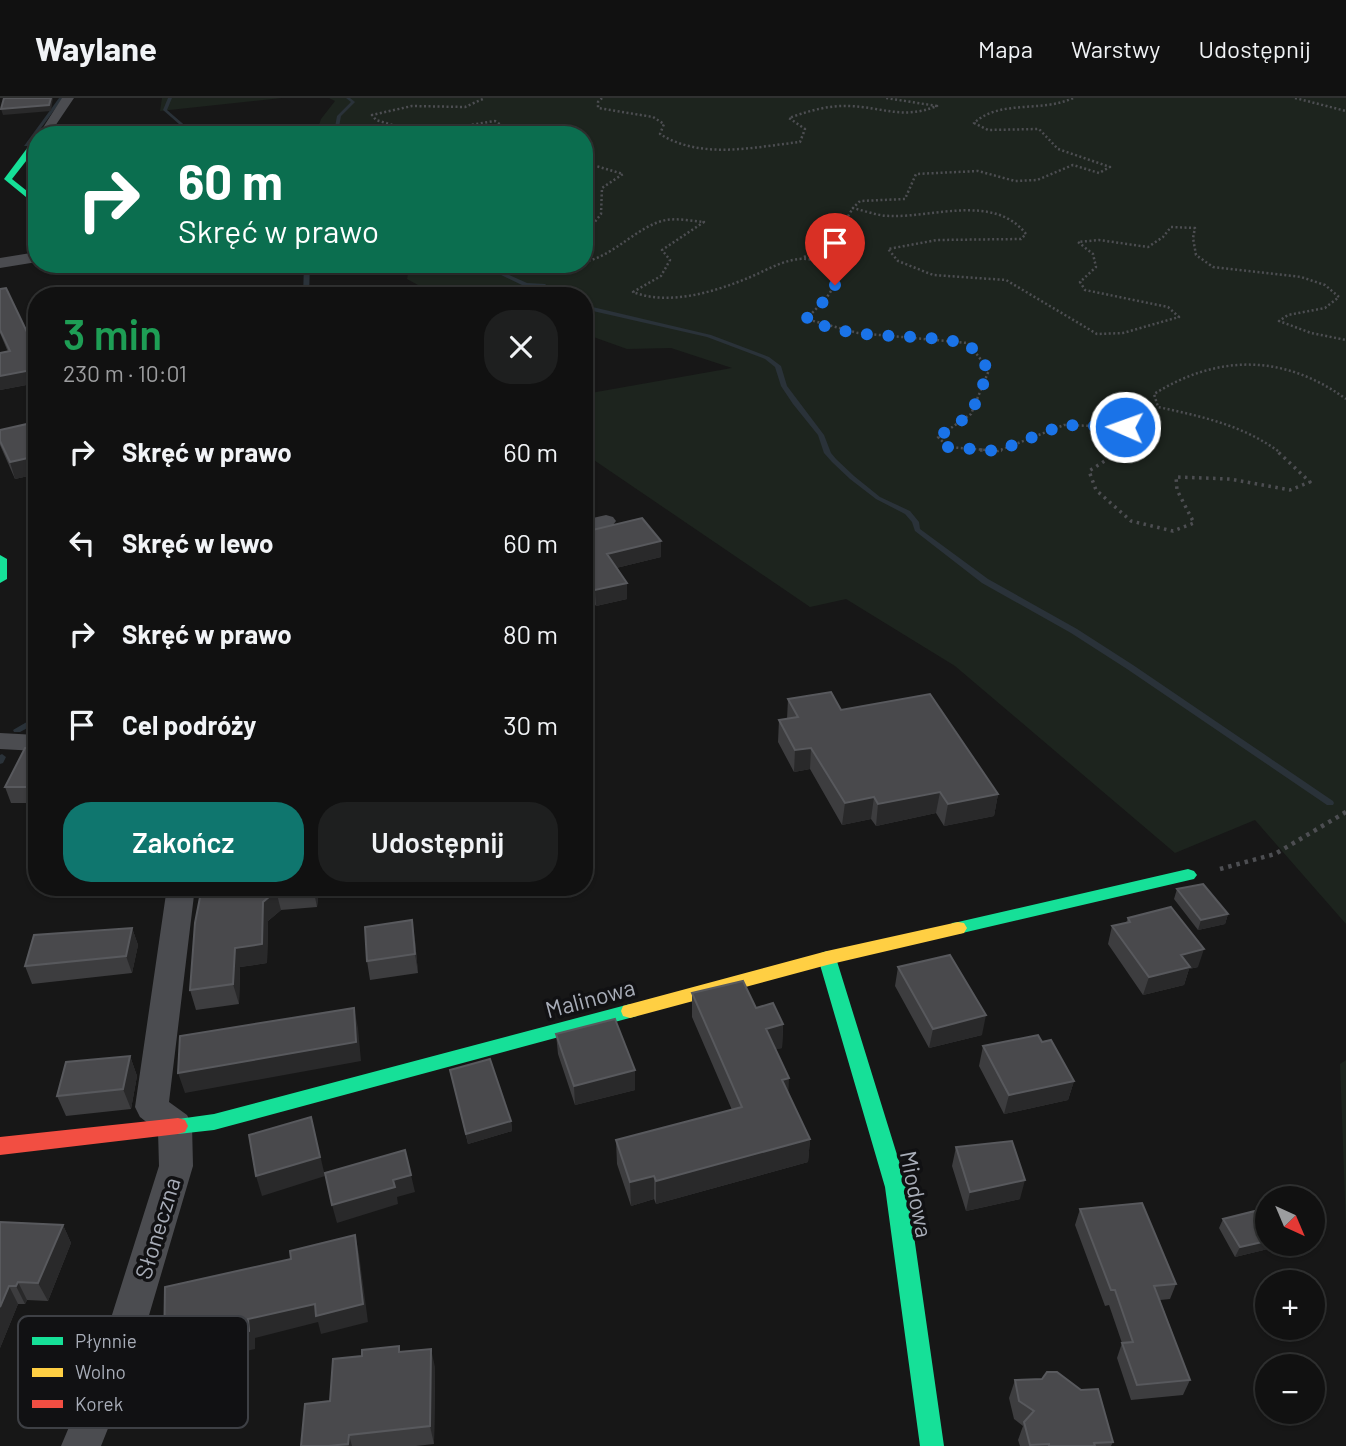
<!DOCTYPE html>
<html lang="pl">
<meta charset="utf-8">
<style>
:root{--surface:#111;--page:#1e1f1f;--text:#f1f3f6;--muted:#9c9d9f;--line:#303131;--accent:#0f766e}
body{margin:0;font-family:Barlow,sans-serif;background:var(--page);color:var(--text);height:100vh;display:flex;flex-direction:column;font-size:26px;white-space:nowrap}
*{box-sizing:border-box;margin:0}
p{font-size:23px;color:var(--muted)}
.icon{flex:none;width:38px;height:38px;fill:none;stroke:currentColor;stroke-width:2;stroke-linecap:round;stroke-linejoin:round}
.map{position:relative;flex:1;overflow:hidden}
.panel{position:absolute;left:28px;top:189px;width:565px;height:609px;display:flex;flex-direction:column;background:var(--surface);border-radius:28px;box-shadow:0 2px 5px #0004,0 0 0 2px var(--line)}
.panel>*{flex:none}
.hud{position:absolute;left:28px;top:28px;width:565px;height:147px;border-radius:28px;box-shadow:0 2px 5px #0004,0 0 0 2px var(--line);background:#0b6e4f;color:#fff;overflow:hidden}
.needle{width:46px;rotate:136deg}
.buttons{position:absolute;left:1255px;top:1088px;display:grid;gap:14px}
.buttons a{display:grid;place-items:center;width:70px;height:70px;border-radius:50%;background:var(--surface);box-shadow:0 2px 5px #0004,0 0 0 2px var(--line);font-size:35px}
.pin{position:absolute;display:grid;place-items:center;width:60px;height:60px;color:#fff;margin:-72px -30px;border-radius:50% 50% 50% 0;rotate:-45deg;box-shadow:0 0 7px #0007}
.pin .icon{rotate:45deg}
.me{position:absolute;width:77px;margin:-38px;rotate:272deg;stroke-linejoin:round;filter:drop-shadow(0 0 5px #0008)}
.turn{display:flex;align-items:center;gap:24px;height:147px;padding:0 35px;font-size:32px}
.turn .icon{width:91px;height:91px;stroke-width:2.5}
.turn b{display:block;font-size:49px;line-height:60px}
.round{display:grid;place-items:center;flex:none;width:74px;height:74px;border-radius:28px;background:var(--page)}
.head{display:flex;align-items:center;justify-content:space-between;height:119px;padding:0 35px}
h1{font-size:42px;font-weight:600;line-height:52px;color:#1e9e55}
.cta{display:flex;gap:14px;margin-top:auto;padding:14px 35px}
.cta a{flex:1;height:80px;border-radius:28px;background:var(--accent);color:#fff;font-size:28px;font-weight:600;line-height:80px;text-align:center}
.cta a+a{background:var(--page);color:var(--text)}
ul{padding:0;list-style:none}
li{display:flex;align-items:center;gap:21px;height:91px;padding:0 35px}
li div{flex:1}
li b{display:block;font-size:26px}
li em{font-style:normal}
header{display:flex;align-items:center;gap:42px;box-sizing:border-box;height:98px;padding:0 35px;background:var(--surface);border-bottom:2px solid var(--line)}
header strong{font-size:33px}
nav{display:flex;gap:38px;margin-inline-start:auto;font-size:24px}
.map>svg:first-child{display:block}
</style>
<header>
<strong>Waylane</strong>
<nav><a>Mapa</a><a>Warstwy</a><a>Udostępnij</a></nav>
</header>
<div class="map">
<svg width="1346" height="1348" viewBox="0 0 1346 1348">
<rect width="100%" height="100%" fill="#171717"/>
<path fill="#1d241e" d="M162,0H282L160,13Z
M329,0H1346V826L1255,722L1175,755L955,568L846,501L810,509L585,356V296L732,270L671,250L627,251L585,236L584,198H508L496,190L493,198H438L407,181L410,166H584V37H325L317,33L321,21L335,3Z
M1346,962V1129L1340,966Z"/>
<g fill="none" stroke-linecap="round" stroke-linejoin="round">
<path fill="#2a3239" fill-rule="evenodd" d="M59,0H63L28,48H24Z
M168,0H172L167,12L189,31V33H187L163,12Z
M346,0H350L355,4L341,18L339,29L352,37H347L335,29L337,18L351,4Z
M304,166H310L309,198H303Z
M478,166H485L527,185L545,186L559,198H553L542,189L524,188Z
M584,207L711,237L769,259L781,268L787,288L824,337L831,355L836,361L854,378L880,399L910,413L919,424L920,431L988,481L1077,531L1133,567L1333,703L1334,705L1333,707H1327L1127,571L1071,535L982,485L915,433L912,424L905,416L876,401L850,381L832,364L824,355L818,337L793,306L781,288L775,269L765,261L707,239L584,211Z
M37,618V625L20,634H14L13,632Z
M2,656L6,659L3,665L0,666V657Z"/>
<path stroke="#4d4e52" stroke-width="2.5" stroke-dasharray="2 2.5" stroke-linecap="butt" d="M602,0L598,4V10L653,19L664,26L660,36C701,62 754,49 800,44L805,31L789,20C808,13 829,7 849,8C883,9 902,22 937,8L886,0
M1073,0C1042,15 1000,1 974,25L988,32L1039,31L1058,51L1110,69L1099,75L1073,67L1037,82L1015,83L978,73L916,76L905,101L860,103L853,110C865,113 878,118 891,118C935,119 995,96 1026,136L1021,141L937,142L888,151L898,163L933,177L1006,182L1097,236L1123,235L1179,219L1168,209L1085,192L1080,184L1096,169L1093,156L1078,144L1099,142L1148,149L1163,139L1171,129L1195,130L1193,140L1196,157L1213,169L1301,179L1325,187L1339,199L1325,210L1288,217L1279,223L1311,235L1346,242
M1295,0L1346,13
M408,37L409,32L376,22L372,17L412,8L465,9L485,0
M447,37L470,27L495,23L504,29L486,37
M584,69L596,68L623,76L602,90L601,116L584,138
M804,159L830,148L853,110
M584,164C616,157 637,128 666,122C678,120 692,123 704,124L662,152L670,162L661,178L633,194C669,208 714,194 748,180C765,173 781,163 799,161C808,160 817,163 826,164L835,187L825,202L806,221L858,235L968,245L989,272L971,316L938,339L948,349L998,353L1064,327L1125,329L1128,348L1120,353
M1278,353C1242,327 1200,318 1158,309L1154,296C1218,256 1284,256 1346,301"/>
<path stroke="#4d4e52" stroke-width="3.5" stroke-dasharray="2.5 4.5" stroke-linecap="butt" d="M980,352H1002
M1122,352L1089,373L1096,392L1131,423L1173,433L1194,425L1177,392L1176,379L1230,381L1290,392L1310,384L1276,352"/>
<path stroke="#4d4e52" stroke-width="4.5" stroke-dasharray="3.5 5" stroke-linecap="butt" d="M1220,771L1275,756L1346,714"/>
<path fill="#4b4c50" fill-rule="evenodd" d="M62,0H74L49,37L37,39Z
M187,31L195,37H182L183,32Z
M37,154V164L0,170V160Z
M293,166H309L305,171H295Z
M606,417L613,419L616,423L613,427L584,434V422Z
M0,635L37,637V653L0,651Z
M167,789H195L169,1004L187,1017L192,1027L193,1068L137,1258L101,1348H61L99,1258L159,1068L158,1033L140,1019L135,1009Z"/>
<path fill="#16e098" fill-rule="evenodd" d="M34,41H37V49L12,81L37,101V108L4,81Z
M0,457L7,461V481L0,485Z
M1188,771L1194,773L1197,777L1194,781L958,836L952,835L949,830L952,825L958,824Z
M827,853L833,855L836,860L907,1089L944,1348H920L885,1089L818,860L821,855Z
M630,906L637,908L639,913L637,918L214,1032L178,1036L171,1034L168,1028L171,1022L214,1016Z"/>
<path fill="#ffcf43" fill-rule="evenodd" d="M958,824L964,825L967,830L964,835L827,867L630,920L623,918L621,913L623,908L630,906L827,853Z"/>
<path fill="#f24e42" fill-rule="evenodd" d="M178,1020L185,1022L188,1028L185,1034L178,1036L0,1057V1039Z"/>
</g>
<path fill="#3d3d3f" d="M0,191L37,255V285L0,292V255L8,254L0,235Z
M0,332L37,345V376L15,381L0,347Z
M584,434L661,443V459L616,470L627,501L596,508L584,491Z
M788,601L841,612L998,696L994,718L944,728L936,715L876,728L871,721L842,727L810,671L794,674L778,644L779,622L787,621Z
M37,650V705H11L5,689Z
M202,789H319L317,809L281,812L268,823L267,865L240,869L239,906L196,912L190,892Z
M1177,791L1228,816L1225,826L1198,832L1174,801Z
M1128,820L1198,869L1189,871L1184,887L1143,897L1108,846L1112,828L1126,825Z
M132,830L138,847L132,875L32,886L25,868Z
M415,842L418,875L370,882L367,863Z
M898,869L982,937L929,950L895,888Z
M692,895L756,910L783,926L782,950L776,951L788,994L810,1041L808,1064L656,1106L654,1101L631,1108L617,1066L616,1042L732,1012L692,919Z
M556,936L635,972V992L575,1007L558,956Z
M1042,944L1074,983L1068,1002L1004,1016L979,968L983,948Z
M130,958L137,978L131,1011L66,1018L57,998Z
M450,972L511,1023L512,1033L468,1046Z
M956,1049L1020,1101L966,1113L952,1068Z
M1080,1111L1176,1186L1170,1201L1160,1202L1190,1282L1183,1297L1131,1302L1117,1260L1122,1245L1109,1207L1105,1208L1075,1127Z
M1223,1121L1272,1150L1235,1159L1219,1130Z
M0,1124L63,1127L71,1145L48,1203L27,1202L25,1206H18L0,1250Z
M399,1248L400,1254L435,1269L434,1346L416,1348H301L330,1303L362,1258Z
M1015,1282L1113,1344L1111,1348H1020L1018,1342L1023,1328L1014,1321L1009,1300Z"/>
<path fill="#29292a" d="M51,0H53L51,13L3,17L1,11Z
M37,271V285L0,292V278Z
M37,358V376L15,381L10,364Z
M661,443V459L608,472L607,456Z
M627,485V501L596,508L595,492Z
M811,650L810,671L794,674L795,652Z
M940,694L936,715L876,728L878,706Z
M998,696L994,718L944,728L948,706Z
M874,699L871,721L842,727L845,705Z
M313,789H319L317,809Z
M276,793L281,812L268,823L267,865L240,869L239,906L233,886L235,850L263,804Z
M1228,816L1225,826L1198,832L1201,822Z
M412,822L415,842L418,875L415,856Z
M132,830L138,847L132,875L126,858Z
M1204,851L1198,869L1189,871L1184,887L1143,897L1149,879L1181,857Z
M354,910L358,930L361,963L185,995L178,975Z
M986,917L982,937L929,950L933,931Z
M783,926L782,950L765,954L766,931Z
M130,958L137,978L131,1011L123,991Z
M635,972V992L575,1007L574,988Z
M789,980L788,1004L782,982Z
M1074,983L1068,1002L1004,1016L1009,997Z
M311,1019L325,1078L262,1098L256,1078Z
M511,1023L512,1033L468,1046L466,1036Z
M810,1041L808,1064L656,1106V1083Z
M411,1077L415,1094L397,1099L398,1106L337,1125L332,1107L393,1082Z
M654,1078V1101L631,1108L630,1084Z
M1025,1082L1020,1101L966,1113L970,1094Z
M63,1127L71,1145L48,1203L38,1185Z
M355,1137L359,1156L368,1224L321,1236L318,1224L255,1240V1251L172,1270L164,1252L248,1221Z
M1267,1143V1146H1274L1272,1150L1235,1159L1240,1149Z
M18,1184L27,1202L25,1206L16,1188Z
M9,1188L18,1206L0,1250V1209Z
M431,1251L435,1269L434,1346L430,1328Z
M349,1337L352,1348H349L348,1346Z"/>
<path fill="#49494c" stroke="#58595d" stroke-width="2" d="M4,0H51L49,7L1,11Z
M6,190L37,255V271L0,278V255L10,253L0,232V191Z
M27,326L37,345V358L10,364L0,343V332Z
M642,420L661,443L607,456L627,485L595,492L584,476V434Z
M831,594L841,612L930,596L998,696L948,706L940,694L878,706L874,699L845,705L811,650L795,652L779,622L798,619L788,601Z
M25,650H37V689H5Z
M1203,786L1228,816L1201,822L1177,791Z
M202,789H313L276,793L263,804L262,846L235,850L233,886L190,892L195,825Z
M1171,809L1204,851L1181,857L1190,869L1149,879L1112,828L1130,824L1128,820Z
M412,822L415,856L367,863L365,829Z
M132,830L126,858L25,868L34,837Z
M950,857L986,917L933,931L898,869Z
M743,883L756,910L773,905L783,926L766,931L789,980L782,982L810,1041L656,1083L654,1078L630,1084L616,1042L742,1009L692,895Z
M354,910L356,944L178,975L180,938Z
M615,921L635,972L574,988L556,936Z
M1038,937L1042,944L1051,942L1074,983L1009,997L983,948Z
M130,958L123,991L57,998L66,964Z
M490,961L511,1023L466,1036L450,972Z
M311,1019L320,1059L256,1078L249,1037Z
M1012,1043L1025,1082L970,1094L956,1049Z
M405,1052L411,1077L393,1082L395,1089L332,1107L325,1075Z
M1142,1105L1176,1186L1154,1188L1190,1282L1137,1287L1122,1245L1133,1244L1115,1192H1111L1080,1111Z
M1259,1112L1267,1124V1143L1240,1149L1223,1121Z
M0,1124L63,1127L38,1185L18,1184L16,1188H9L0,1209Z
M355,1137L363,1206L316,1218L315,1206L248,1221L249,1233L164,1252L165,1189L291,1161L290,1153Z
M399,1248V1254L431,1251L430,1328L349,1337L348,1346L328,1348H301L305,1306L330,1303L333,1261L362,1258V1252Z
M1047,1274H1057L1081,1292L1098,1291L1113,1344L1094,1345L1095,1348H1049V1346L1030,1347L1024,1324L1034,1313L1019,1303L1015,1282L1042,1281Z"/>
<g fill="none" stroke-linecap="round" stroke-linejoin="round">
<path stroke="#1a73e8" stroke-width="12" stroke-dasharray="0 21.6" d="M835,187L825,202L806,221C841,237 875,237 913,239C931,239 949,243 968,245L989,272L971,316L938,339L948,349L998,353L1063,327L1125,329"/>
</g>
<g text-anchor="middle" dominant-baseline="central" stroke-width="7" stroke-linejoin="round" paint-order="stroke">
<g font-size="23" fill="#a8adb8" stroke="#111113">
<text transform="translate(590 900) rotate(-15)">Malinowa</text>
<text transform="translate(917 1096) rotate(79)">Miodowa</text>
<text transform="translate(157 1130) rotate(-73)">Słoneczna</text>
</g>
</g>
<rect x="18" y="1218" width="230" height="112" rx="10" fill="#111113" stroke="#3e4045" stroke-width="2"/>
<rect x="32" y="1239" width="31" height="8" fill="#16e098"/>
<rect x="32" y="1270" width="31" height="9" fill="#ffcf43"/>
<rect x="32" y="1302" width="31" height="8" fill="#f24e42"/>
<g font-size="19" fill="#a8adb8">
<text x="75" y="1250">Płynnie</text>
<text x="75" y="1281">Wolno</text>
<text x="75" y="1313">Korek</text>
</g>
</svg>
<div class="buttons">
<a><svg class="needle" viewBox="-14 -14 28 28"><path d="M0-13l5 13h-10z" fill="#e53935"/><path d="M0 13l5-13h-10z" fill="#9c9d9f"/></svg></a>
<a>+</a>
<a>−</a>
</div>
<div class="pin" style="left:835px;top:187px;background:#d93025"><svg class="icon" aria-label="arrive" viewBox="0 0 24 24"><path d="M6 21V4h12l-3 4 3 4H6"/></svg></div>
<svg class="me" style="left:1125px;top:329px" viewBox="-20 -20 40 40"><circle r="17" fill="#1a73e8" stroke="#fff" stroke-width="3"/><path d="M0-11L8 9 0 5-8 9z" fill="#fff"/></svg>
<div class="hud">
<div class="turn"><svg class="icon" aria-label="right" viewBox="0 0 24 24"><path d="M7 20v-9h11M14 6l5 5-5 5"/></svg><div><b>60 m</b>Skręć w prawo</div></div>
</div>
<section class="panel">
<div class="head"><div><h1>3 min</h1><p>230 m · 10:01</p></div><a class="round"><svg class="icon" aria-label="close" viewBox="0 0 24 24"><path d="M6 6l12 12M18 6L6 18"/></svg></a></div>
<ul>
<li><svg class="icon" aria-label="right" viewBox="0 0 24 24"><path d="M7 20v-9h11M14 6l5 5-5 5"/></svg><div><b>Skręć w prawo</b></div><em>60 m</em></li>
<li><svg class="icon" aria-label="left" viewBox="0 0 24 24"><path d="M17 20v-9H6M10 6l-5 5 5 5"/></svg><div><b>Skręć w lewo</b></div><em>60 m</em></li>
<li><svg class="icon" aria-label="right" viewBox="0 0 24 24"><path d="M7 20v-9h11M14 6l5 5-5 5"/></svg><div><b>Skręć w prawo</b></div><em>80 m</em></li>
<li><svg class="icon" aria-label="arrive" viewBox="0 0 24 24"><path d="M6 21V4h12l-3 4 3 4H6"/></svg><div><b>Cel podróży</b></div><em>30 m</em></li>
</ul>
<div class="cta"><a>Zakończ</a><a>Udostępnij</a></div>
</section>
</div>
